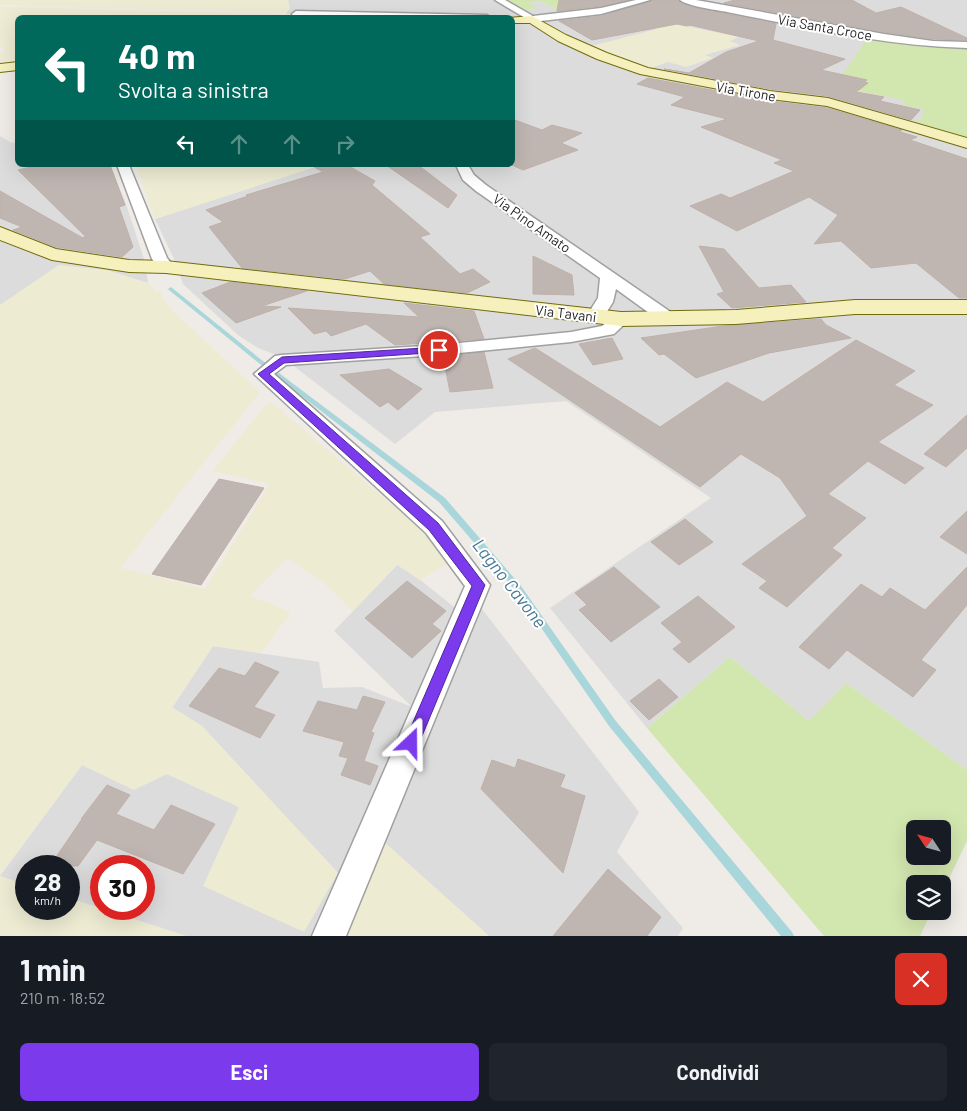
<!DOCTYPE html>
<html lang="it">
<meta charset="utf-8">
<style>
:root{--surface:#171b24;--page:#20242c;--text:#f1f3f6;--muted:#9ea1a6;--accent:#7c3aed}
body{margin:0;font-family:Barlow,sans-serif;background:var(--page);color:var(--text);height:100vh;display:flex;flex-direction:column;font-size:19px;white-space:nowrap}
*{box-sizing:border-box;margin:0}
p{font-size:16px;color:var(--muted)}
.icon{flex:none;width:28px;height:28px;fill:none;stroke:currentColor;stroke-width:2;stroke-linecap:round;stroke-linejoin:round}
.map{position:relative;height:936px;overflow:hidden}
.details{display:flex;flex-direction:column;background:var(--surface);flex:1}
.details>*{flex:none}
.banner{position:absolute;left:15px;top:15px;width:500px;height:152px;border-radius:8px;box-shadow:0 5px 20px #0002;background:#00695c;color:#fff;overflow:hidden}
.needle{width:32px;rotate:306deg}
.buttons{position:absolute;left:906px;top:820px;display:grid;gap:10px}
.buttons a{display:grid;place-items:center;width:45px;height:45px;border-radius:8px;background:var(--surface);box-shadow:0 5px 20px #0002;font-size:25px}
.speed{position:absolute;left:15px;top:855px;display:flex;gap:10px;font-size:25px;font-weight:700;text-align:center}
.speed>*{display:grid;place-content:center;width:65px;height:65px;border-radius:50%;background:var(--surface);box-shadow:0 5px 20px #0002;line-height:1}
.speed small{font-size:12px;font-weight:400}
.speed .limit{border:8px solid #d22;background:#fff;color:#111}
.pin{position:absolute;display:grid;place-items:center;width:42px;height:42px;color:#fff;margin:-21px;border:2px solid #fff;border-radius:50%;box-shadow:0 1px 5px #0007}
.me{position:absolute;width:55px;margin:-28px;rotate:23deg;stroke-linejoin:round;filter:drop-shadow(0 0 4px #0008)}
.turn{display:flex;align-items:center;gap:18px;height:105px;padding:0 20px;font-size:22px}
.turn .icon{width:65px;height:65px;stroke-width:2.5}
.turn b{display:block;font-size:35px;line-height:42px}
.lanes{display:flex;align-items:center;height:48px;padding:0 20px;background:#0003;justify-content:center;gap:25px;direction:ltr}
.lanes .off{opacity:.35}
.round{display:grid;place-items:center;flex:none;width:52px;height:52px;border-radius:8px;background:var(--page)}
.summary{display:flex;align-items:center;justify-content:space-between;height:85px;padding:0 20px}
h1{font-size:30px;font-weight:700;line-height:38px}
.primary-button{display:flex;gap:10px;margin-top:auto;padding:10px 20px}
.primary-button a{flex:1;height:58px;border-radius:8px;background:var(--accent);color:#fff;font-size:20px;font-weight:700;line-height:58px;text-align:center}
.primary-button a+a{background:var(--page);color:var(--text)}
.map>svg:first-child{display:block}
</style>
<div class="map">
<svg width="967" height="936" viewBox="0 0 967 936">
<rect width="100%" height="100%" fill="#efebe6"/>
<path fill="#dddcdc" d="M288,0H505L527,10L537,9L527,3L540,1L556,9L585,6L586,0H967V770L846,683L809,721L730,657L647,728L550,608L711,498L566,401L435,412L395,444L282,357L258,348L238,335L183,284L175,261L155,219L321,165H512V18L301,17L296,14H286L289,9Z
M0,136L12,143L17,142L18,165H110L126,204L144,259L148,283L106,270L0,305Z
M399,563L454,607L468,591L639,812L617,852L683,928L678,936H489L384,842L347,936H186L101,909H144V866H101V909L69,898V866H26V885L0,876L82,765L133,789L167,774L239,807L338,873L202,726L172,708L213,646L319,662L323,688L362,687L412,707L334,631Z"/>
<path fill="#edebd2" d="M0,0H288L290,9L283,12L0,5Z
M0,7L286,14H296L301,17L18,18L17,60L0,61V53L5,50L0,46Z
M671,23L739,37L730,41L740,45L705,55L713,58L686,67L668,62L648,69L588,47L657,29L642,25Z
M136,165H233L236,167L243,165H321L155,219Z
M59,265L106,270L148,283L156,292L160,291L164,301L180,318L260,392L120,568L205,589L270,484L213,471L262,409L271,402L424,532L450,562L420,580L397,565L353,611L324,583L287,558L250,596L291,612L261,653L213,646L172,707L202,726L338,873L304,932L203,886L239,807L167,774L134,790L82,765L0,875V305Z
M384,842L489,936H347Z
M0,876L26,885V909H69V898L186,936H0Z"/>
<path fill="#d2e6af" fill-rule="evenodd" d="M505,0H566L594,10L568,13L561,9H556L540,1L528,3L538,9L527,10Z
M869,36L967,47V140L914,124L923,116V109L903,105L904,100L854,90L841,77Z
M730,657L809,721L846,683L967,770V841L943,891L942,884H915V911H932L920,936H824L647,728ZM915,829H942V856H915Z"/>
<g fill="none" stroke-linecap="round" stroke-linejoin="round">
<path fill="#a9d6da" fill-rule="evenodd" d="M171,287L259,358L445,498L521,586L615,720L792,932L794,936H781L609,726L515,590L439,502L255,360L169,290L168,289Z"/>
</g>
<path fill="#bfb6b2" stroke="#c0b0a9" d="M559,0H628L601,6L557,11Z
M652,0H676L697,8L776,24L773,40L845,59L821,70L867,80L864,82L868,83L856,92L884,97L880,101L920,110L911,120L828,96L770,89L664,69L689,73L726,52L759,41L690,25L687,26L677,24L592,40L559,21L602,16Z
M735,0H852L876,13L901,7L967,38V40L933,39L884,32L724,3Z
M648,78L770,101L827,108L902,130L900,132L917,137L910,140L967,159V298H959L916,263L871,268L841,241L814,244L838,215L809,197L737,231L690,206L721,194L730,198L794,171L774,163L782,160L701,127L727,119L671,105L685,97L637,84Z
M512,119L542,130L552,125L582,133L561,143L578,150L523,170L512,165Z
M38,165H110L125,205L119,207L133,247L122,257L56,247L13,230L22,227L0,218V191L83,238L85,236L18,170Z
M311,165H347L375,181L372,185L430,234L420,237L460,274L473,269L490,282L467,293L384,284L370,271L345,279L242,268L209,227L223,222L206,210L248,196L246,195L323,172Z
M386,165H418L457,195L448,208Z
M699,246L724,249L759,288L791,285L806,302L732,308L717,294L724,292Z
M533,256L572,275L574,295L533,294Z
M230,282L307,291L262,306L281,307L236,323L202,293Z
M404,303L474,311L484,339L395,345L366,324L331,336L326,331L314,334L288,308L419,317Z
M821,319L826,325L851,338L769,353L696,378L664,354L659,355L641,338L723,326Z
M612,338L623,359L593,365L579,344Z
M856,340L915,371L894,385L933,405L878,442L924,468L905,484L868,461L828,494L866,518L832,548L842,555L787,607L759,588L767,581L742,564L807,516L780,478L741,454L700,487L508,359L535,348L660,427L727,382L763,402Z
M484,352L493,388L450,392L443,356Z
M389,369L422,389L398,410L388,402L380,407L340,375Z
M967,415V448L946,467L924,454Z
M219,479L264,488L201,585L152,574Z
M967,511V554L940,537Z
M685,519L713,542L679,565L651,542Z
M614,567L660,607L611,642L579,610L587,605L575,593Z
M967,567V605L921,660L936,670L913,697L847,650L829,669L799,647L861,584L882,597L890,588L925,610Z
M407,581L446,611L432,624L441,631L412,658L365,618Z
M698,596L735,627L689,663L673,649L682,642L661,623Z
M255,662L279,672L254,707L275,715L260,738L189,706L219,668L245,676Z
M659,679L678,697L649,720L630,701Z
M363,696L385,702L371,732L374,733L364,761L378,766L370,785L341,775L348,758L339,756L344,742L303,731L318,701L357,710Z
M518,759L565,775L560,787L585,796L563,873L481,789L492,760L515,768Z
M107,785L130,795L116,814L154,830L171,805L215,824L183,874L97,840L78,866H50L82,819H81Z
M608,869L661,917L647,936H553Z"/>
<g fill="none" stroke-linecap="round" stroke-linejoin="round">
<defs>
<path id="street" d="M495,0H505L533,16L601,8L636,0H650L601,14L532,22Z
M680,0H696L884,34L933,41L967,42V48C888,46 809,28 732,13C719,10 689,7 680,0Z
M296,11L487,15L491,18L293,16L292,14Z
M117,165H129L167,258L174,267L172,270H160L152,259Z
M456,165H468L474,175L486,185L675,315L678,319L675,323L669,324L663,323L616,289L613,302L601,321L595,322L589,321L586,317L598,298L600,278L476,191L463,180Z
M621,314L627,315L630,319L614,334L571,342L439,355L286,365L274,374L442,521L490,585L346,936H312L465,586L426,533L254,374L275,356L281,355L439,345L571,332L602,326L615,315Z"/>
<path id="secondary" d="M532,16L566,35L607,53L648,68L770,91L828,98L967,138V148L827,106L770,99L640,74L597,59L558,41L530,23H512V18H508Z
M18,62V70L0,72V64Z
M0,227L56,249L129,260L166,261L621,312L736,310L855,300H967V314H855L736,324L621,326L166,273L129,272L52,260L0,240Z"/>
</defs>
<use href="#street" stroke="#a0a0a0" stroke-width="3"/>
<use href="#secondary" stroke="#706c0c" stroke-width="2"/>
<use href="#street" fill="#fff" fill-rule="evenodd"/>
<use href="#secondary" fill="#f6f0bd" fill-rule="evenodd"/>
</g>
<path fill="#7c3aed" stroke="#51269a" d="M439,347L444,350L442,352L284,363L269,374L438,523L485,585L417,748L411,750L406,748L404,743L472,586L429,530L258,374L282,357Z"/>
<g text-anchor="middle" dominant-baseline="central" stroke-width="4" stroke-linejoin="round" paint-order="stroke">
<g font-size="14" fill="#1f1f1f" stroke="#fff">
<text transform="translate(825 27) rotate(10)">Via Santa Croce</text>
<text transform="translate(746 91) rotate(10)">Via Tirone</text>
<text transform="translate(532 223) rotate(35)">Via Pino Amato</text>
<text transform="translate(566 313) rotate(7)">Via Tavani</text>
</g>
<g font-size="18" font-style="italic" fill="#477892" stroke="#fff">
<text transform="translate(510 583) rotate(52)">Lagno Cavone</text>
</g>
</g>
</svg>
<div class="buttons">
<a><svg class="needle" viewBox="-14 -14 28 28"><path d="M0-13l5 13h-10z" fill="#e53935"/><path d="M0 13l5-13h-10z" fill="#9ea1a6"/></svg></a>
<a><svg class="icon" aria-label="layers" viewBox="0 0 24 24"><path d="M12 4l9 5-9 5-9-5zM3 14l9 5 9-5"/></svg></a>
</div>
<div class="speed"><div>28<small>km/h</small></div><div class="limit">30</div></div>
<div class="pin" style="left:439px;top:350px;background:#d93025"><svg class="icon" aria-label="arrive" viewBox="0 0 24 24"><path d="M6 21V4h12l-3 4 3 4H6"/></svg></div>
<svg class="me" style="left:411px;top:743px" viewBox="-20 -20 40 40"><path d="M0-17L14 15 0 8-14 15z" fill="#7c3aed" stroke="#fff" stroke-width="4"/></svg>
<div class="banner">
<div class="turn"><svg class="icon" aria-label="left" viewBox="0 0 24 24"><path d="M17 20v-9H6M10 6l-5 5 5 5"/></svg><div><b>40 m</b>Svolta a sinistra</div></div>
<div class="lanes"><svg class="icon" aria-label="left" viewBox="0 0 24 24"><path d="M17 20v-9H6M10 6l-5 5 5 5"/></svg><svg class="icon off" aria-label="ahead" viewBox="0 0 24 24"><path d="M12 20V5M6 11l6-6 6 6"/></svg><svg class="icon off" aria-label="ahead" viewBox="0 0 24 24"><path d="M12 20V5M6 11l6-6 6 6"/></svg><svg class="icon off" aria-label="right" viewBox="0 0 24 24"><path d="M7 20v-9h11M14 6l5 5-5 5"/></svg></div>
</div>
</div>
<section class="details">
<div class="summary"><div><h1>1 min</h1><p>210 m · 18:52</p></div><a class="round" style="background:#d93025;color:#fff"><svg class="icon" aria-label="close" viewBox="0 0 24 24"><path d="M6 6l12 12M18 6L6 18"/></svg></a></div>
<div class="primary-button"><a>Esci</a><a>Condividi</a></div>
</section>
